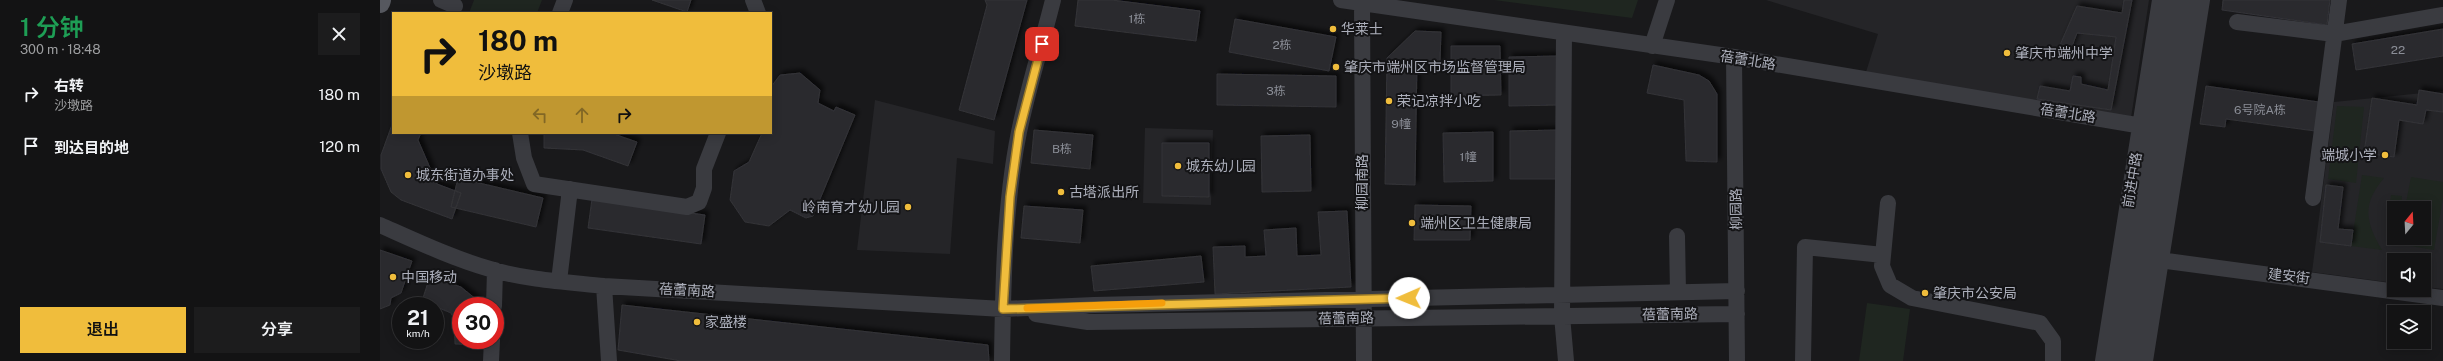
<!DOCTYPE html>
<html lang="zh">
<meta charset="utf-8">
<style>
:root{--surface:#131314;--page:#1c1c1d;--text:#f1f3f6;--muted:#9d9ea0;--line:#323234;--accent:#f0bd3c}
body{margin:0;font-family:"Public Sans","Noto Sans SC",sans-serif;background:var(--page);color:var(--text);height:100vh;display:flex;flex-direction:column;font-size:15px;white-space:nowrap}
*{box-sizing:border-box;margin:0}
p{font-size:13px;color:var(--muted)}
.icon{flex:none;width:22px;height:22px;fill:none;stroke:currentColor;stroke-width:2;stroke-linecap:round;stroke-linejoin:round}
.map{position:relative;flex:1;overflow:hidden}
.sheet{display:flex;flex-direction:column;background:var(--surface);width:380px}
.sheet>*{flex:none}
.banner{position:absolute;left:12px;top:12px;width:380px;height:122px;border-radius:0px;box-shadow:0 2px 10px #0003,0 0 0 1px var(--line);background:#f0bd3c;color:#111;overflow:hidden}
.needle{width:26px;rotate:18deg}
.controls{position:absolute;left:2007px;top:201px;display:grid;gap:8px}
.controls a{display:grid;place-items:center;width:44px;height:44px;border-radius:0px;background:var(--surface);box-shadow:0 2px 10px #0003,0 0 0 1px var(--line);font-size:20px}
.speed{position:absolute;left:12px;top:297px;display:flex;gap:8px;font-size:20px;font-weight:700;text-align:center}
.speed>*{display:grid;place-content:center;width:52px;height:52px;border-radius:50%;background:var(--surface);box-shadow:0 2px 10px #0003,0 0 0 1px var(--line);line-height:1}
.speed small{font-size:10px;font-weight:400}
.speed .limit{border:6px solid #d22;background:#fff;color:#111}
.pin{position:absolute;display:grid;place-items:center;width:34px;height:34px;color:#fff;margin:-17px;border-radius:8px;box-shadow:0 2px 6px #0006}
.me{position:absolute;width:44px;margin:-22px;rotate:269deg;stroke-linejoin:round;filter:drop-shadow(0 0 3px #0008)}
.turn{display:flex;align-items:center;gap:14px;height:84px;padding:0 20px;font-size:18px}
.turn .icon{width:52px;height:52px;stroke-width:2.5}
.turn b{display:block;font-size:28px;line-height:34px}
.lanes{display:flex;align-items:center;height:38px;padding:0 20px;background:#0003;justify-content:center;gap:20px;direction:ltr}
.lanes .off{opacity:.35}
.round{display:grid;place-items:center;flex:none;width:42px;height:42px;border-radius:0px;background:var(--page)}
.overview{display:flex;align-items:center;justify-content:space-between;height:68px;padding:0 20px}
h1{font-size:24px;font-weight:600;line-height:30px;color:#1e9e55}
.action{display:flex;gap:8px;margin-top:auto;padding:8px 20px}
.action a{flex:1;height:46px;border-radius:0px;background:var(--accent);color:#111;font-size:16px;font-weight:600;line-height:46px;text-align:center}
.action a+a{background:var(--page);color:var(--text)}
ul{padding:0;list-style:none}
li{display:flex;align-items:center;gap:12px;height:52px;padding:0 20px}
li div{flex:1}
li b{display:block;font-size:15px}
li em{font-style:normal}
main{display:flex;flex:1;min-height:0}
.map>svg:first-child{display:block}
</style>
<main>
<section class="sheet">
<div class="overview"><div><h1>1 分钟</h1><p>300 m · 18:48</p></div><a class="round"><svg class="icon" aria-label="close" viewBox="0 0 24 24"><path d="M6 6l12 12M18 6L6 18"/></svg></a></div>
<ul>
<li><svg class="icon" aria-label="right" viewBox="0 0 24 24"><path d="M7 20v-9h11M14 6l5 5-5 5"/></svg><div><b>右转</b><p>沙墩路</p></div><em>180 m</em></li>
<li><svg class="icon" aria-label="arrive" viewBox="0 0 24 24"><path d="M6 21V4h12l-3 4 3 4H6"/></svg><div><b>到达目的地</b></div><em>120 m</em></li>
</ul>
<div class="action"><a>退出</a><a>分享</a></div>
</section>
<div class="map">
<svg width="2063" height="361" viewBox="0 0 2063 361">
<defs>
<filter id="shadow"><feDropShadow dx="3.5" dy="-3.5" stdDeviation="2" flood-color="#0009"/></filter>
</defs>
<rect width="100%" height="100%" fill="#19191b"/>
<path fill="#252528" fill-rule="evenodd" d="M1386,0H1769L1751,118L1486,72L1498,34Z
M2063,91V289L2044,287V260H2014V283L1932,272L1954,102ZM2014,208H2044V238H2014Z
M495,100L615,131L613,164L577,158L570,254L477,250Z
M765,128L833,130L831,205L763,203Z"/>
<path fill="#1f2620" d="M94,0H162L157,13H89Z
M1114,0H1258L1252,18Z
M1957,106L1984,107L1976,183L1948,179Z
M1982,175L2004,178C1982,204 1985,221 2002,250L1971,246Z
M2031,177L2063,182V198L2054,250L2019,244L2020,238H2044V208H2025Z
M2011,195L2022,196L2021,208H2014V219L2008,218Z
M1487,303L1530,309L1523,361H1479Z"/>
<path fill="#2c2c2f" stroke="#333337" filter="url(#shadow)" d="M272,0H311L307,12Z
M605,0H647L614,120L579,110L607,5Z
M698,0H732L820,11L816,41L695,26Z
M1744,0H1752L1731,110L1657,99L1660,86L1690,91L1693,76L1701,77V84L1728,90L1736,37L1697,33L1691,49L1680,45L1697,6L1742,13Z
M1843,0H1950L1947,25L1842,10Z
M855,19L956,37L949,71L849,52Z
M2063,29V56L1976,70L1972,44Z
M1035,31L1061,32L1060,63H1037L1035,185L1005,184L1007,58Z
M1071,46H1120L1121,95L1071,96Z
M1178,56L1179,105L1129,106V57Z
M1273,65L1319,75L1329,81L1337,94V162L1306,161L1304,100L1267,93Z
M420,73L440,90L438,103L454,111L456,107L475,115L433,216L426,218L410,210L389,226L365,222L350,200L354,171L369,162L382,133H391V87L400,75Z
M837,74L956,76V107L837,105Z
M1826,86L1939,102L1935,131L1846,119L1845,127L1820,124Z
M2039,90L2063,94V112L2046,110L2043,124L2019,120L2014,157L1984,153L1992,98L2037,105Z
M13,122V133H41L38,140L57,184L81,193L72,219L21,200L11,192L1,169V155Z
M654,130L713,135L710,169L651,163Z
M1179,130L1180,179H1130V131Z
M1113,132V181L1064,182L1063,133Z
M164,133H231L257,142L248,166L203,150L164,148Z
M930,135L931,191L882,192L881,136Z
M782,143H829V197L782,196Z
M78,178L163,198L156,227L71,207Z
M1946,185L1963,187L1958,229L1973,230L1971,246L1940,242Z
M212,199L325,215L321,244L208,228Z
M1035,205L1091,206L1090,240H1034Z
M644,206L703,210L700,243L641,238Z
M967,211L971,287L835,294L833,247L865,246V257L886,256L884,230L916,228L917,256L941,255L938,212Z
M0,250L32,261L21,293L11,298L10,305L0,309Z
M821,256L824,282L714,291L711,266Z
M50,276L81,287L97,300L99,306H81V340H103V345L75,344L74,319L71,313L42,301Z
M242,305L608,345L609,361H301L238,350Z"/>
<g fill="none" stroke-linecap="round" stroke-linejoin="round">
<path stroke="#3a3b40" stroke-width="16" d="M61,0L75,6
M373,0L378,13
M961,0L1354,57L1774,128
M982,3L984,361
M180,13L185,0
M1857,22L1954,34L2063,15
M1184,33L1182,316L1186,361
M1272,46L1287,0
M1354,57L1357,361
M140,133L144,158L154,184L307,207L319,202L324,188V169L338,133
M1933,198L1959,0
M1508,203L1502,266L1510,285L1532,298L1660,323L1673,341V361
M0,225C36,241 72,258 110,269C147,280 186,282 224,286L623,309L714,305L1357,291
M1297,236L1298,292
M1772,259L2063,298
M179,281L190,189
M224,286L229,361
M114,306L115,270
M656,314L708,322L1357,314
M111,361L112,340
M622,361C623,286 624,206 639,132C648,88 662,44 673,0
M1423,361L1425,247L1503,255
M1723,361L1780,0
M1738,361L1794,0
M1753,361L1810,0
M1765,361L1822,0"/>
<path stroke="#56585f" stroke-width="20" d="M0,3L1,0"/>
</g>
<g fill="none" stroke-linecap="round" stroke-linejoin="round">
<defs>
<path id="route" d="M662,44L639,132L630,197L623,309L1029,298"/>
</defs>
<use href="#route" stroke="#9c7b27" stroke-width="10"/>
<use href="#route" stroke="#f0bd3c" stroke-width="7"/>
<path stroke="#f59e0b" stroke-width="7" d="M647,308L782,303"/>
</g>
<g fill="#f0bd3c" stroke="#141416" stroke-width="1.5">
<circle cx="953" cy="29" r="4"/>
<circle cx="1627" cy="53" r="4"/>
<circle cx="956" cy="67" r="4"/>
<circle cx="1009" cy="101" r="4"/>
<circle cx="2005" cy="155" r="4"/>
<circle cx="798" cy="166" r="4"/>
<circle cx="28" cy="175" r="4"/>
<circle cx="681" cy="192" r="4"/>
<circle cx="528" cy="207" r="4"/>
<circle cx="1032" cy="223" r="4"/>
<circle cx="13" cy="277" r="4"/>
<circle cx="1545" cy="293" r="4"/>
<circle cx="317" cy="322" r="4"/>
</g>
<g text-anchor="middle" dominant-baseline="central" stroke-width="4" stroke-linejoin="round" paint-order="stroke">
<g font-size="12" fill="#8b8e97">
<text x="757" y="19">1栋</text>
<text x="902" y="45">2栋</text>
<text x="2018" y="50">22</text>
<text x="896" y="91">3栋</text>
<text x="1880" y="110">6号院A栋</text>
<text x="1021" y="124">9幢</text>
<text x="682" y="149">B栋</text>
<text x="1088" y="157">1幢</text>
</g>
<g font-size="14" fill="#acafbb" stroke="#141416" text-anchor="start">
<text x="961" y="29">华莱士</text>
<text x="1635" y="53">肇庆市端州中学</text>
<text x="964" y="67">肇庆市端州区市场监督管理局</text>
<text x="1017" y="101">荣记凉拌小吃</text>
<text x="1997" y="155" text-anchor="end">端城小学</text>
<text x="806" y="166">城东幼儿园</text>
<text x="36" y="175">城东街道办事处</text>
<text x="689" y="192">古塔派出所</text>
<text x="520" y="207" text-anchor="end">岭南育才幼儿园</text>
<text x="1040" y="223">端州区卫生健康局</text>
<text x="21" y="277">中国移动</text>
<text x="1553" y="293">肇庆市公安局</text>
<text x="325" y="322">家盛楼</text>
</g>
<g font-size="14" fill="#acafbb" stroke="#141416">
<text transform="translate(1368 60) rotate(9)">蓓蕾北路</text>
<text transform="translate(1688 113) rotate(9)">蓓蕾北路</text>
<text transform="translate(1752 180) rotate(-81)">前进中路</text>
<text transform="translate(982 182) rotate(-90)">柳园南路</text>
<text transform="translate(1356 209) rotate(-91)">柳园路</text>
<text transform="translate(1909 276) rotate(7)">建安街</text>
<text transform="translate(307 290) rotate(3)">蓓蕾南路</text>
<text transform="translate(1290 314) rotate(-1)">蓓蕾南路</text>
<text transform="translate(966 318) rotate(-1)">蓓蕾南路</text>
</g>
</g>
</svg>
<div class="controls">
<a><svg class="needle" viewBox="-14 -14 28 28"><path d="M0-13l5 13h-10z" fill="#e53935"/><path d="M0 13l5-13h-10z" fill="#9d9ea0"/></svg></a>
<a><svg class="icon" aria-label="sound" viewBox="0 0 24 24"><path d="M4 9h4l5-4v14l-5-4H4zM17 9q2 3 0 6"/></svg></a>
<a><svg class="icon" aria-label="layers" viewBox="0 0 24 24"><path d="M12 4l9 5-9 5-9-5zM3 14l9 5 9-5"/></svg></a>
</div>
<div class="speed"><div>21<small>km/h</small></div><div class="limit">30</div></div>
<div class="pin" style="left:662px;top:44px;background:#d93025"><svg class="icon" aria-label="arrive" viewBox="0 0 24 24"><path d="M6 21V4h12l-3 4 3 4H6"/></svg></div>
<svg class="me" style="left:1029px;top:298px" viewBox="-20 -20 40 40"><circle r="19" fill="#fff"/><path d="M0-13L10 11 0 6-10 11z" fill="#f0bd3c"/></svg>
<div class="banner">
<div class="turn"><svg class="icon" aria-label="right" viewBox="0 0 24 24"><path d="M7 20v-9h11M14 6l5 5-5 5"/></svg><div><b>180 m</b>沙墩路</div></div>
<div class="lanes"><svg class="icon off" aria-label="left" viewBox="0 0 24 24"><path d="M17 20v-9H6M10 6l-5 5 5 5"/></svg><svg class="icon off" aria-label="ahead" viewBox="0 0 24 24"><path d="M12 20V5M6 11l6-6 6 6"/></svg><svg class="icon" aria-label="right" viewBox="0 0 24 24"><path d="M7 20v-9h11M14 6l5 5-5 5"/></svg></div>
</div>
</div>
</main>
